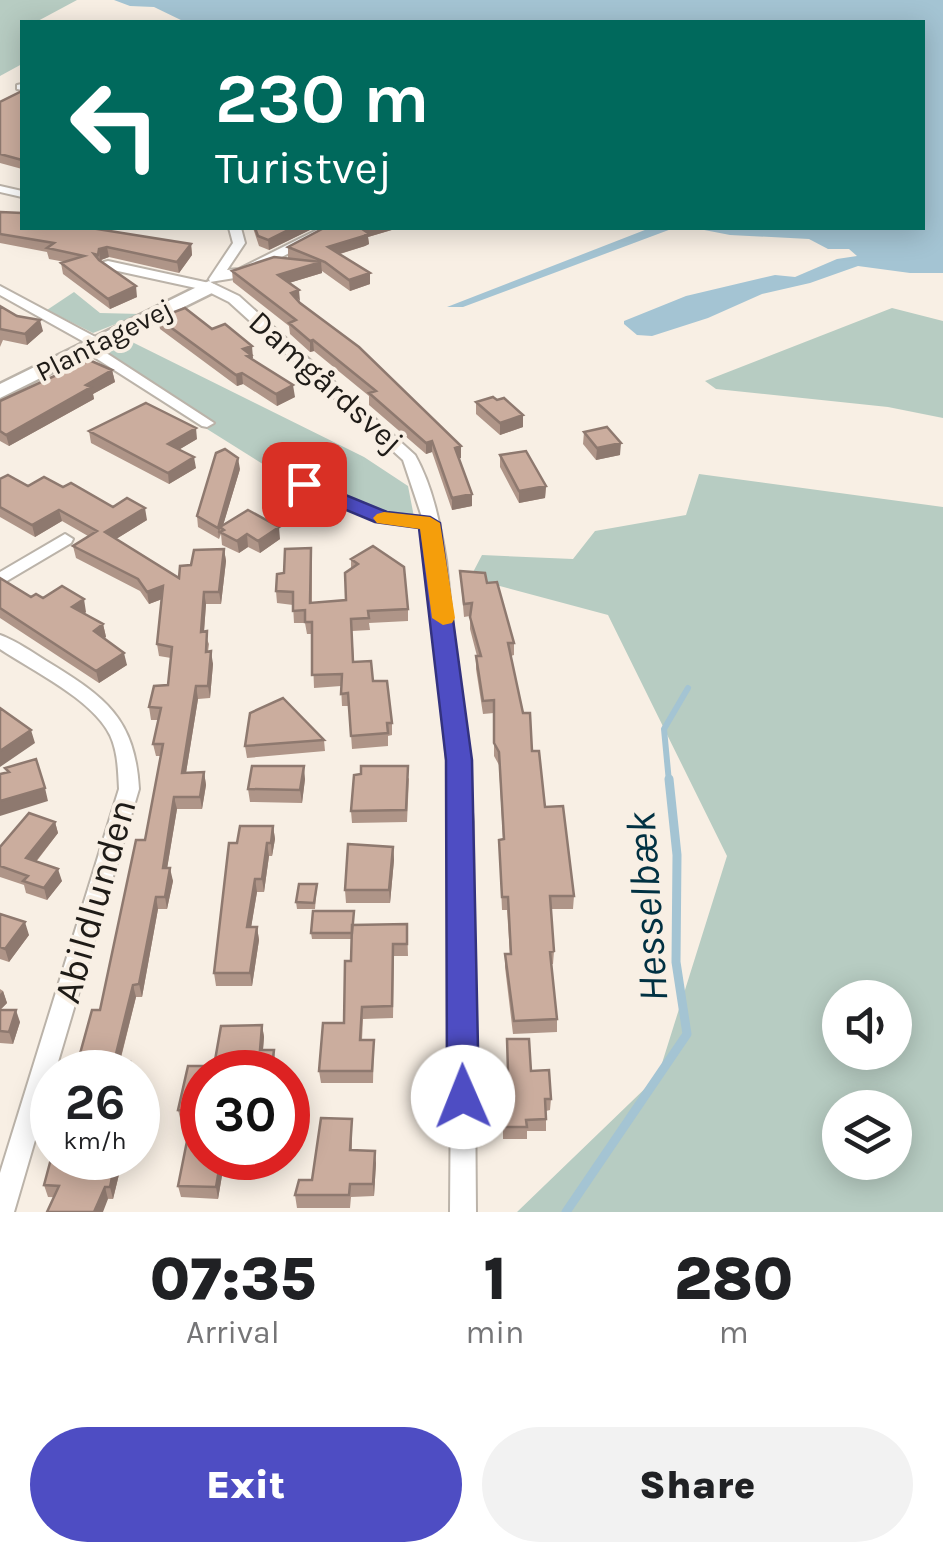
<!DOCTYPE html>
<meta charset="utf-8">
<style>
:root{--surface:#fff;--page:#f2f2f2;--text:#202124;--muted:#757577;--accent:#4e4dc3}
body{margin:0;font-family:Karla,sans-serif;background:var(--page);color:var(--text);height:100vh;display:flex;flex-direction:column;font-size:38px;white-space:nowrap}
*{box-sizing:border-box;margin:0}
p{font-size:32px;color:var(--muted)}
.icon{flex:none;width:55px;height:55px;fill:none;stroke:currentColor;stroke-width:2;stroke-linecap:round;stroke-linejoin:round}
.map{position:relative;height:1212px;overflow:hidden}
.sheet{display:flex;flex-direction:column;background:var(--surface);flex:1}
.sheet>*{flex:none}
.banner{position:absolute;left:20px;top:20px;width:905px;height:210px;border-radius:0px;box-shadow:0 5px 25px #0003;background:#00695c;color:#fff;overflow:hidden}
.buttons{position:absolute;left:822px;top:980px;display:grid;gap:20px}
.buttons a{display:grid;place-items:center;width:90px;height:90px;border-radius:50%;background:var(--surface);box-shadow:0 5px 25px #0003;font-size:50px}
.speed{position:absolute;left:30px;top:1050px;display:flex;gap:20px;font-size:50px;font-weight:700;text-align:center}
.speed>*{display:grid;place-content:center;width:130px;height:130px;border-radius:50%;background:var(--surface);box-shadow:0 5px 25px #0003;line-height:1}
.speed small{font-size:25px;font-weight:400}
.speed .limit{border:15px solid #d22;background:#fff;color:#111}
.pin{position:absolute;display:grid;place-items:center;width:85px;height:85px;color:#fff;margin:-42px;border-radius:20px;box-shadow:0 5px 15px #0006}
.me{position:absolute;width:110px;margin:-55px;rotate:359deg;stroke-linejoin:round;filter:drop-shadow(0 0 8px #0008)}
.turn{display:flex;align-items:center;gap:35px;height:210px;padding:0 30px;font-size:45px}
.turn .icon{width:130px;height:130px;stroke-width:2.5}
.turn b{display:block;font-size:70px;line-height:85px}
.eta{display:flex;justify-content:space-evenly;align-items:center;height:170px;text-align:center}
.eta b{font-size:60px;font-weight:800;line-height:70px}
.cta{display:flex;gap:20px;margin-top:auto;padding:20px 30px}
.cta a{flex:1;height:115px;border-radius:60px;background:var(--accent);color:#fff;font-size:40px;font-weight:800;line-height:115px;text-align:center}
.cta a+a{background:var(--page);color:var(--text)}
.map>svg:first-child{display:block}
</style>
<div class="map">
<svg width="943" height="1212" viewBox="0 0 943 1212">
<rect width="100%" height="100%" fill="#f8efe4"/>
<path fill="#b7ccc2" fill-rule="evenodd" d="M0,0H77L36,22H22V64L0,76Z
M74,292L100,313L141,314L93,333L47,310Z
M892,308L943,321V418L888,407L716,389L705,381Z
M124,338L364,457L408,486L414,517L404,520L269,468L207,429L215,423L101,351Z
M699,474L943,507V1212H517L658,1076L727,856L608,615L470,578L482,555L573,559L595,531L686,515ZM840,998H895V1052H840ZM840,1108H895V1162H840Z"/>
<path fill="#a4c4d3" d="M114,0H943V273H910L858,266L810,283L762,294L708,318L652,336L637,335L624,324V321L686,296L775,275L795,277L837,259L857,256L849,249H828L809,239L730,235L694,228H922V22H185L154,7L130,6Z
M650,228H674L463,307H447Z"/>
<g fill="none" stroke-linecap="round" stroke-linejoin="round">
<path stroke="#a4c4d3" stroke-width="6" d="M669,782L664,729L688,688"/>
<path stroke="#a4c4d3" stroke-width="9" d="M566,1212L687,1034L676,962L677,855L669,779"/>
<defs>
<path id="street" d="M22,84V90L17,89V85Z
M0,186L22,191V197L0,192Z
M229,228H241L245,243L227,270L239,269L321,228H335L247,276L210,282L209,279L233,243Z
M108,261L214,284L239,296L415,455C433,487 440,524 446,560L473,822L476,1212H450L453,822L424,527L377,521L296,484L298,481H310L386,513L422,517L403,460L229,302L205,290L104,268V262Z
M0,286L101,340L103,343L97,347L214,423L207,427L202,426L83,350L81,347L86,343L0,295Z
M65,534L73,539L71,543L0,585V572Z
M0,635C17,641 33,653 48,662C105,697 135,718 139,789L55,1072H52V1082L14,1212H0V1173L119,789C118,771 118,752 110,735C92,699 33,671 0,649Z"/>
<path id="secondary" d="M209,281L218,287L216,291L0,398V384Z"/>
</defs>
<use href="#street" stroke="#bbb3a9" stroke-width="4"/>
<use href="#secondary" stroke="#bbb3a9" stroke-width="5"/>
<use href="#street" fill="#fff" fill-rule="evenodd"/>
<use href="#secondary" fill="#fff" fill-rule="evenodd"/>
</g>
<path fill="#af9588" d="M22,91V169L0,163V102Z
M0,212L191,244L192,255L179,273L109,257L101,260L137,297L110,309L63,274L61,263L65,262L49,259L47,252L0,243Z
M253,228H314L269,250L259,246Z
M395,229L368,237L369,244L365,246L340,254L370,284L350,291L322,271V273L289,283L299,301L461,446V458H459L472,506L452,510L432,452L426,454L369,405V396L314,351L310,352L290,334L289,326L233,282L232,271L292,259L288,258V247Z
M0,306L43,331L27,345L3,340L0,347Z
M158,318L212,329L252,346V359L295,397L277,406L243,384L237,386L160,329Z
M112,370L115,382L93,394L94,399L9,446L0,441V401Z
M476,402L523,427L500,435L476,414Z
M89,431L197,439L180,449L196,468L169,484L91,443Z
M584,432L620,455L596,460L583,444Z
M500,455L546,486L545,498L519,503L500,467Z
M240,469L223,525L280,539L260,553L248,547L239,553L222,545L221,534L219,539L198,527L197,516Z
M0,479L28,486L63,487L147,520L116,539L179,578L191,565L224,549L226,561L221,604H206L204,632L209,644L208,652L213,664L210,698L198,699L186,773L204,772L206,785L202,809H177L167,868L173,881L167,909H158L142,997H136L120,1062H130L133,1072H75L100,1010L145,840L161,756H156L153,744L158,720H151L149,707L168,685L171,658L159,656L157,644L162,599L149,604L140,591L76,558L73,546L88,536L62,521L35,537L0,517Z
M373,546L408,609V621L369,623L370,630L352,631L354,662L373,681L392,723V735L388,736V746L352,749L349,706H342L341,686L314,688L312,634H307L305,623H294L293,605L277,603L276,591L284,573L312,561V603L346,600L351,569V559Z
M460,571L487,583L514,643V655L511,656L532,751L545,807L574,896L573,909H551L554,951L553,964H551L557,1019V1032L513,1034L505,967V954H510L507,910H502L499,840H503L499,765L494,756V713L483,714L476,669V656H477L470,629V616L464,617Z
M0,578L31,597L43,598L86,612L84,614L103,624L106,637L104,638L127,665L99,683L0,618Z
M324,740L325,751L247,758L245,746Z
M409,778L407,822L352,823L351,811Z
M305,779L302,803L250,802L248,789Z
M55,822L58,833L36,862L62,881L47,900L26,893L24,885L0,877V847Z
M273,826L275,839L272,856H269L264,892H257L251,927H257L259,940L252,986H216L214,973L237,843Z
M393,847L394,860L390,903H346L345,890Z
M317,884L315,909H297L296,902Z
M354,911V925L407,924L408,956H394L393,1018L363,1019L362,1040H374L373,1083H321L319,1071L344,1023L352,939H312L311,933Z
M0,914L29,935L9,962L0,959Z
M0,989L3,991L7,1003L0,1010L20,1022L13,1044L0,1043Z
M262,1025L264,1037L263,1050H274L275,1061L274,1072H202V1158H225L218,1199L181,1197L178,1186L191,1122H181L178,1110L188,1066H214L221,1026Z
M496,1071H531L551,1099L550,1110L546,1111V1131H527V1139H503V1118H497Z
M352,1119V1150L376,1163L374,1196L351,1197L350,1208H297L295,1195L312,1180Z
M123,1158L113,1199L48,1197L44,1185Z"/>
<path fill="#8e796f" d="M292,228H314L269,250L268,240Z
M365,228H395V229L368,237L369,244L365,246L329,257L328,247Z
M191,244L192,255L179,273L177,262Z
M107,247L109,257L101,260L100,265L99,249Z
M321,262L322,273L279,286L278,275Z
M370,273V284L350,291L349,280Z
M136,286L137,297L110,309L108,299Z
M299,290L300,301L291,293Z
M40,320L43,331L27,345L25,334Z
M313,340L314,351L310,352V341Z
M252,346L253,358H251L252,366L243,349Z
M112,370L115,382L93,394L94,399L9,446L6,435L86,385Z
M242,373L243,384L237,386L236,375Z
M293,385L295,397L277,406L276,394Z
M523,415V427L500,435V423Z
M196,428L197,439L170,455L168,444Z
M432,441V452L426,454V443Z
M621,443L620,455L596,460L597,448Z
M461,446V458L455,460V448Z
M194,457L196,468L169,484L168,473Z
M238,458L240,469L222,529L220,527L219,539L218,528Z
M546,486L545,498L519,503V491Z
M472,494V506L452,510V498Z
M145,508L147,520L108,544L105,532Z
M59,510L62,521L35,537L32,525Z
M279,527L280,539L260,553L258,541Z
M247,534L248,547L239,553L237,541Z
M224,549L226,561L221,604L219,592Z
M163,586L165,598L149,604L147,592Z
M204,592L206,604L203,644L201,632Z
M84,599L86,612L75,620L72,607Z
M103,624L106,637L96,644L94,631Z
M211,651L213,664L210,698L208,686Z
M124,653L127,665L99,683L96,671Z
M196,686L198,699L184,785L182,773Z
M31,730L35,743L0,767V751Z
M304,766L305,779L302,803L300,790Z
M204,772L206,785L202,809L200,797Z
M45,788L48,801L0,816V801Z
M174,797L177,809L165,881L163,868Z
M55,822L58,833L29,870L26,858Z
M273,826L275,839L272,856L271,843Z
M267,843L269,856L264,892L262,879Z
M393,847L394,860L390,903L389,890Z
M170,868L173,881L167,909L165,897Z
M58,869L62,881L47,900L44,888Z
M255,879L257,892L249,940L247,927Z
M156,897L158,909L142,997L139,984Z
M25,922L29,935L9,962L5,949Z
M257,927L259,940L252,986L250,973Z
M133,985L136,997L117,1072L114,1062Z
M3,991L7,1003L0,1010V994Z
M16,1010L20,1022L13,1044L9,1032Z
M262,1025L264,1037L262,1061L260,1050Z
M375,1151L376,1163L374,1196L373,1184Z
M116,1158H123L113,1199L110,1187Z
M221,1158H225L218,1199L216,1187Z
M105,1187L108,1199L103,1212H94Z"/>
<path fill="#cbad9e" stroke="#8e796f" stroke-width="2.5" d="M22,91V160L0,154V102Z
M0,212L22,213V228H91L191,244L177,262L107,247L99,249L98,255L94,254L99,260L136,286L108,299L61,263L84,256L47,248L54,243L0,234Z
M255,228H292L268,240L258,236Z
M324,228H365L362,229L368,233L364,236L328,247L370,273L349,280L325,262L288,247Z
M274,257L321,262L278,275L299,290L291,293L300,303L359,347L461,446L455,448L472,494L452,498L432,441L426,443L369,393L376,391L313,340L310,341L289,323L296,320L232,271Z
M0,306L17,316L40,320L25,334L0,329Z
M185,308L212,329L225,324L252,346L243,349L251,355L247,356L293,385L276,394L242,373L236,375L158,318Z
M89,360L112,370L86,385L91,387L6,435L0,431V401Z
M493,397L497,400L504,398L523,415L500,423L476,402Z
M146,403L196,428L168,444L194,457L168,473L89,431Z
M607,427L621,443L597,448L584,432Z
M225,449L238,458L218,528L197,516L216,453Z
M526,451L546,486L519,491L500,455Z
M8,475L28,486L44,477L63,487L71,483L113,507L127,498L145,508L105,532L179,578L180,566L191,565L194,550L224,549L219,592H204L201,632L207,631L206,652L211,651L208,686H196L182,773L204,772L200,797H174L163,868H170L165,897H156L139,984L133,985L114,1062H130L128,1072H75L92,1010H100L136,840H145L163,744H153L161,708L149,707L154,686L168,685L172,647L157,644L163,586L147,592L138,579L73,546L97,531L59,510L32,525L0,507V479Z
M248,510L279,527L258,541L247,534L237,541L220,532L224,530L220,527Z
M373,546L404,567L408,609L368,611L369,618L351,619L353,662L371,661L373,681H387L392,723H387L388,733L351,736L348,693L341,694L342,674L312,675V622H305V610L293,611V592L276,591L277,574L284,573L285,549L311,548L310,603L346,600L345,573L358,564L351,559Z
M460,571L485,573L487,583L497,582L514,643H508L523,713H530L532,751H539L545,807L563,806L574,896H550L554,951L550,952L557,1019L514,1021L505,954H511L508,897H502L499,840L504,839L499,752L494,743V700L483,701L476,656H481L470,617L472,603L464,604Z
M0,578L31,597L36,594L43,598L62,586L84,599L72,607L103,624L94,631L124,653L96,671L0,608Z
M283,698L324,740L245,746L250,713Z
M0,708L31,730L0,751Z
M36,759L45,788L0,801V774L9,772L5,768Z
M252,766H304L300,790L248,789Z
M361,766H408L406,810L351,811L354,775L361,774Z
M29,813L55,822L26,858L58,869L44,888L23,881L28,876L0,866V847Z
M240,826H273L271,843H267L262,879H255L247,927H257L250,973H214L229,843H237Z
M348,844L393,847L389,890H345Z
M299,884H317L314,903L296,902Z
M313,911H354L352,933H311Z
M0,914L25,922L5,949L0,947Z
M407,924V944H393L392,1006L362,1007L360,1040H374L372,1071H319L323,1023H344L345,961H351L352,925Z
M0,1010H16L9,1032L0,1031Z
M262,1025L260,1050H274L272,1066H264L263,1072H202V1158H221L216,1187L178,1186L193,1111L178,1110L188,1066H214L221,1026Z
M507,1039H529L531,1071L549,1070L551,1099H545L546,1119L526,1120L527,1127H504L503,1106H497L496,1071H508Z
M321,1118L352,1119L350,1150L375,1151L373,1184H350L349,1195H295L299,1180H312Z
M52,1155V1158H116L110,1187H105L94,1212H47L59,1186L44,1185Z"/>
<path fill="#4e4dc3" stroke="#33327f" stroke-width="2.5" d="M304,478L387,512L430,517L440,523L472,760L479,1097L474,1107L463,1111L452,1107L447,1097L446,760L419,528L375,522L296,489L293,484L296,480Z"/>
<path fill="#f59e0b" d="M384,512L430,517L440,523L455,618L452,623L443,625L432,618L420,529L377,523L373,518L377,514Z"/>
<g text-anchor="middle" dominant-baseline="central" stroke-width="8" stroke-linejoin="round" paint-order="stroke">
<g font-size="28" fill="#1e1b17" stroke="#f8efe4">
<text transform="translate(104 340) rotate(-27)">Plantagevej</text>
</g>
<g font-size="32" fill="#1e1b17" stroke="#f8efe4">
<text transform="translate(326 382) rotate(42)">Damgårdsvej</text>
</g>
<g font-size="38" fill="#1e1b17" stroke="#f8efe4">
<text transform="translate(95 901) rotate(-74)">Abildlunden</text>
</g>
<g font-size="42" font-style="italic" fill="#013142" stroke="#f8efe4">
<text transform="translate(647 907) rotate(-94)">Hesselbæk</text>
</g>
</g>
</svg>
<div class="buttons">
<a><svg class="icon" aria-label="sound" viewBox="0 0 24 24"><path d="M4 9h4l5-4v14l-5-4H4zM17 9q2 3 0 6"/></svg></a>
<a><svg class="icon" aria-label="layers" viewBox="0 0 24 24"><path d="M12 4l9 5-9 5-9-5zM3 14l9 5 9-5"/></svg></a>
</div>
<div class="speed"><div>26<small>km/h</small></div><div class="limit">30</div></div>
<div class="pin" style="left:304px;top:484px;background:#d93025"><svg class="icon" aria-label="arrive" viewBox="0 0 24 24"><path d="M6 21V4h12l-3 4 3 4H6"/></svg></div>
<svg class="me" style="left:463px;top:1097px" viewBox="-20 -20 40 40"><circle r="19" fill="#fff"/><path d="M0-13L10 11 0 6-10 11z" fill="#4e4dc3"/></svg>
<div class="banner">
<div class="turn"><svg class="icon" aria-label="left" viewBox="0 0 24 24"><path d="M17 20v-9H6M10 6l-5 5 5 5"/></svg><div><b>230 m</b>Turistvej</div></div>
</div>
</div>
<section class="sheet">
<div class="eta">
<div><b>07:35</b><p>Arrival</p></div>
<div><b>1</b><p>min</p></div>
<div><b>280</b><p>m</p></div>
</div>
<div class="cta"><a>Exit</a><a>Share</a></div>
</section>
